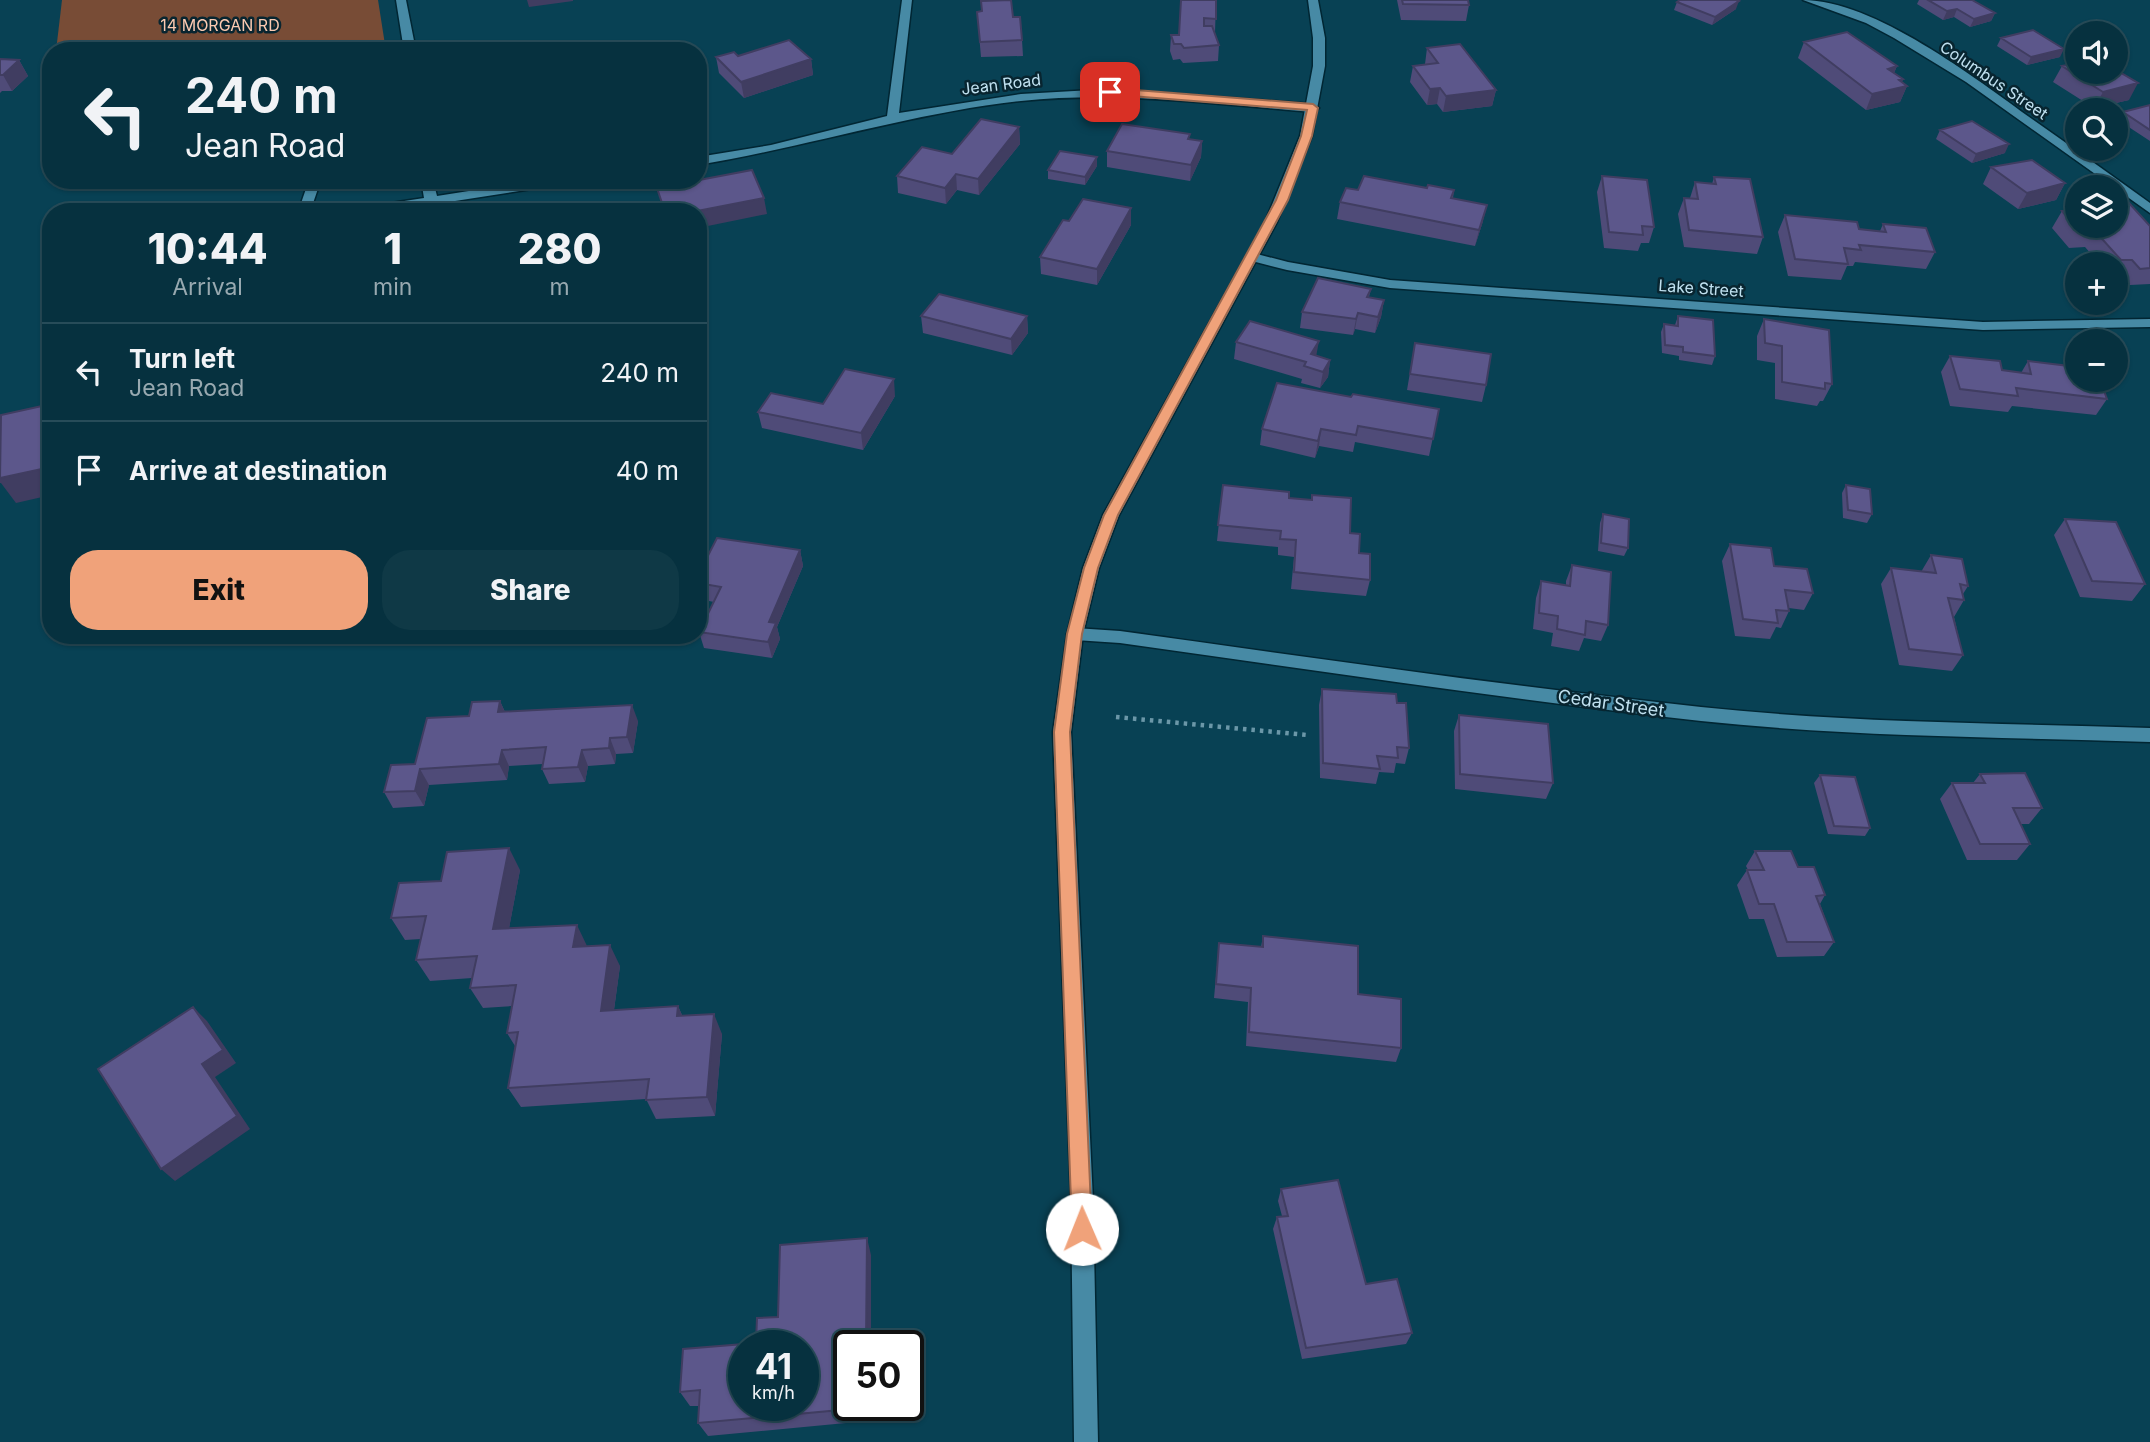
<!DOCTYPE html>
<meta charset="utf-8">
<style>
:root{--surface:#06313f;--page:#0f3946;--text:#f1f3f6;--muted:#98a9b0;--line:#274c59;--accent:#f0a27a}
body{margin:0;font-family:Inter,sans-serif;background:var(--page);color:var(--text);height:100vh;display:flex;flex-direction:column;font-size:26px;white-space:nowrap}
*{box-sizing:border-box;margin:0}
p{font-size:23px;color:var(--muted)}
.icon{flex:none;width:38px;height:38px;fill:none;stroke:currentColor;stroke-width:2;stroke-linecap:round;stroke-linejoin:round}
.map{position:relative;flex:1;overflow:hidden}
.side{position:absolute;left:42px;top:203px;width:665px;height:441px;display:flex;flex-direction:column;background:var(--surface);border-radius:28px;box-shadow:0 2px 5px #0004,0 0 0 2px var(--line)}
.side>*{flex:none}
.top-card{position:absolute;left:42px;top:42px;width:665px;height:147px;border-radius:28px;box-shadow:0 2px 5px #0004,0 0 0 2px var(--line);background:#06313f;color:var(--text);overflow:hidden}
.tools{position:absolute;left:2065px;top:21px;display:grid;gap:14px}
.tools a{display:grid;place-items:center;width:63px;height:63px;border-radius:50%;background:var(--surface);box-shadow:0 2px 5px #0004,0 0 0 2px var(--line);font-size:35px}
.speed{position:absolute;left:728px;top:1330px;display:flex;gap:14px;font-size:35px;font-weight:700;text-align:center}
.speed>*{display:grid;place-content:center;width:91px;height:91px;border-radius:50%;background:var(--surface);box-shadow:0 2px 5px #0004,0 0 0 2px var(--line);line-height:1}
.speed small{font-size:18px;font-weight:400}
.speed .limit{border:4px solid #111;border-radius:10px;background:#fff;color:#111}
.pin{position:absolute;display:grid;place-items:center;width:60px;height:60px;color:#fff;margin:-30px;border-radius:14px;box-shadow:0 4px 10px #0006}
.me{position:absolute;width:77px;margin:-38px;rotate:359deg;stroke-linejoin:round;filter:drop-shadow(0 0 5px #0008)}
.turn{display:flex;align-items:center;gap:24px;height:147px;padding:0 28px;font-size:32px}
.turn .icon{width:91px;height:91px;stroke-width:2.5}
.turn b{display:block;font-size:49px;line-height:60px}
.eta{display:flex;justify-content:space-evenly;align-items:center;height:119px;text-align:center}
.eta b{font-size:42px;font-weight:800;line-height:49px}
.button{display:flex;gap:14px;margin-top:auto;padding:14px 28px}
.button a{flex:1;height:80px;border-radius:28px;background:var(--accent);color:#111;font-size:28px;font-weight:800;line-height:80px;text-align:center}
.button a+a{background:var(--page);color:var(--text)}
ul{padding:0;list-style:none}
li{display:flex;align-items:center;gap:21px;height:98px;padding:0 28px;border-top:2px solid var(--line)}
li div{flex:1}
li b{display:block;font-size:26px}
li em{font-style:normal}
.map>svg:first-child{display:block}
</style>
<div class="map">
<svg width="2150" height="1442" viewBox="0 0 2150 1442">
<rect width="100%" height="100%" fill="#084154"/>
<path fill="#784c36" d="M62,0H378L386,51H56Z"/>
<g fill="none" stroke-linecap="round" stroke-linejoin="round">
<defs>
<path id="street" d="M396,0H406L416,51H404Z
M902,0H912L899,113L1021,94L1110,89L1313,104L1319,108L1313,112C1216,104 1119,91 1021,101C912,113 807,147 698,165V157L771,145L887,116Z
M1803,0C1874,0 1975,78 2032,119C2072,147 2111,175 2150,203V213L1966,82L1894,38L1866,23Z
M309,180H321L311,209L315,212H298Z
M421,180H433L437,196L538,180H570L564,184L384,212H352L358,208L424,198Z
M1253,253L1288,262L1390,280L1983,322L2150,319V327L1983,330L1390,288L1287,270L1248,260L1246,257Z
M1075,628L1120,631C1314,658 1507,686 1701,707C1850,723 2001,723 2150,728V742C2001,737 1850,737 1701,721C1507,699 1314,670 1120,643L1075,640L1067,634Z"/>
<path id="secondary" d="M1308,0H1318L1325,38V66L1312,136L1277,222L1119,515L1099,568L1083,634L1071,732L1093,1201L1098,1442H1074L1071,1201L1053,732L1067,634L1083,568L1103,515L1265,222L1300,136L1313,66V38Z"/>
</defs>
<use href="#street" stroke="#012633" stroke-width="3"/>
<use href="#secondary" stroke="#012633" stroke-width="3"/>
<path stroke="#6b97a8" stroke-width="4.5" stroke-dasharray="3.5 5" stroke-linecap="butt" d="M1116,717L1307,735"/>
<use href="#street" fill="#478aa5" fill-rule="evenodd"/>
<use href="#secondary" fill="#478aa5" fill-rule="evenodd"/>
</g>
<path fill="#4f4b78" d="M1216,0L1215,33L1219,45L1218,61L1183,63L1180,59L1173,60L1170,51L1171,35H1179Z
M1397,0H1468L1469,5L1466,21L1401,20Z
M1919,0H1972L1995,13L1991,21L1970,27L1954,17L1943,20L1917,4Z
M981,1L1022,40L1023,56L981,57L977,12L981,11Z
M1677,2L1736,9L1712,25L1674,10Z
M2001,38L2060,57L2027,65L1997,46Z
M1804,42L1897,66L1894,73L1903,79L1902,82L1907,86L1900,102L1866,110L1798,58Z
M1427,48L1496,90L1492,106L1443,112L1437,104L1427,105L1410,82L1413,66L1425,64Z
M738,56L811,59L813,75L744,98L719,73L716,57Z
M0,59L19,60L28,76L12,91H2L0,93Z
M2062,66L2129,100L2094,108L2053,82Z
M2150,105V141L2118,120L2123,112Z
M1019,127L1020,144L979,195L957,190L946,204L898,193L897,176Z
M1940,130L2005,153L1972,163L1936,139Z
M1190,139L1202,141L1201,157L1190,181L1107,167V151Z
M1097,166L1085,185L1048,179V170Z
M1991,167L2065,183L2056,200L2018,209L1983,184Z
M1602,176L1654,227L1649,243H1641L1638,251L1604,248L1597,192Z
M1714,177L1763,237L1757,254L1684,247L1678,214L1684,198H1690L1695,182L1712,184Z
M1427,188L1454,190L1453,198L1483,221L1475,246L1337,219L1340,202Z
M2062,211L2077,226H2150V284L2130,285L2121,276L2116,277V264H2100L2085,247L2069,248L2052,228Z
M1785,215L1859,229L1880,231L1883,224L1935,252L1926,269L1855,262L1853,266H1847L1841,280L1788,276L1778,232Z
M1069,221L1131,225L1097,285L1041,274L1040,257Z
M1371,289L1369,297L1384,300L1381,317L1375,333L1355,329L1353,335L1300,328L1302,312Z
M921,316H1027L1028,333L1012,355L923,333Z
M1678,316L1715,356L1712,365L1679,360V356L1662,353L1661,332L1664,324L1675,325Z
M1764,319L1832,384L1823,401H1820L1817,406L1775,399V363L1757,360V336Z
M1236,342L1330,360L1328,377L1320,388L1301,383L1302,379L1234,359Z
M1415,343L1486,385L1482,402L1407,390Z
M1950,356L2002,370L2021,373L2028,361L2107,399L2096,415L2012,406L2008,412L1950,406L1941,372Z
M895,396L863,450L762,428L758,412Z
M1351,397L1439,409L1429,456L1355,442L1353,452L1319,446L1315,458L1260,445L1262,429Z
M1223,485L1289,498L1350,533L1370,580L1366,596L1291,589L1294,557L1278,555V547L1217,541Z
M1846,485L1872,514L1867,523L1843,518L1842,493Z
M1603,514L1628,548L1624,556L1598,551L1600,523Z
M2065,519L2145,584L2132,601L2080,597L2054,535Z
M1730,544L1774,566L1813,593L1804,610L1789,608V611L1781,628L1776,627L1770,639L1735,636L1722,561Z
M800,550L803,566L777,627L780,639L772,658L704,648L699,632L714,602L699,599L698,575Z
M1931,555L1968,586L1963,594L1964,600L1954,617L1963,655L1952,671L1899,665L1881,584L1891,568L1921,572Z
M1572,565L1608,625L1601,641L1584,638L1579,651L1551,646L1553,633L1533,629L1536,598L1541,581L1566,586V581Z
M1322,689L1397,703L1409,748L1405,764L1396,763L1394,773L1379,772L1376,784L1320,778L1319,705Z
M500,701L505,712L638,721L633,753L616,754L615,764L588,766L585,782L549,784L542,769L543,764L509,766L507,780L429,785L424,806L393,808L384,792L469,716Z
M1459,715L1553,783L1546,799L1455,789L1454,731Z
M1980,774L2042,808L2029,824H2020L2030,844L2017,860H1967L1940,799L1952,783H1973Z
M1820,775L1870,828L1865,836L1828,834L1814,783Z
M1755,851L1798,867L1825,895L1820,904L1834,942L1824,956L1777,957L1764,919H1749L1737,885L1747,870H1748L1746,866Z
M520,870L509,928L587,946L620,966L614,1010L678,1006L682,1015L722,1034L715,1116L656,1119L646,1099L521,1107L508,1088L515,1046L507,1033L512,1006L483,1008L470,988L472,978L430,981L416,960L421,939L405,940L391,918L441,881Z
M1263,936L1358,994L1401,1048L1396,1062L1246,1046L1248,1002L1214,998L1219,943L1261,947Z
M1281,1189L1366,1284L1412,1333L1406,1344L1302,1359L1273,1229L1277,1217L1282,1216L1278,1201Z
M871,1255V1345L907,1341L911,1356L912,1392H908V1346H849V1398H846V1423L708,1436L698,1423L699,1406H690L680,1392L756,1343L778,1317Z"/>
<path fill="#403d61" d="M527,0H573V1L529,7Z
M1739,1L1736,9L1712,25L1715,17Z
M1957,9L1954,17L1943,20L1947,11Z
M1995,13L1991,21L1970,27L1974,19Z
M2064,49L2060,57L2027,65L2031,57Z
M811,59L813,75L744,98L741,82Z
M19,60L28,76L12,91L3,75Z
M1897,66L1890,82L1888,69Z
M1903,79L1899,88L1907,86L1900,102L1866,110L1872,94L1899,80Z
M2138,83L2129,100L2094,108L2103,92Z
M1440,88L1437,104L1427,105L1430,89Z
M1496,90L1492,106L1443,112L1446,96Z
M1019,127L1020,144L979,195L978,179Z
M1202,141L1201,157L1190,181L1191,165Z
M2009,144L2005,153L1972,163L1976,154Z
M1097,157V166L1085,185V177Z
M956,174L957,190L946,204L945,188Z
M2065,183L2056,200L2018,209L2027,193Z
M764,198L767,214L698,228V212H692Z
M1487,205L1483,221L1475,246L1479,230Z
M1131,208V225L1097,285V269Z
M1384,300L1381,317L1375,333L1378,317Z
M1358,313L1355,329L1353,335L1356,319Z
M1027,316L1028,333L1012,355L1011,339Z
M1319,341L1316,357L1311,354Z
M1330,360L1328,377L1320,388L1323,372Z
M894,379L895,396L863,450L861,433Z
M1321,429L1319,446L1315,458L1318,441Z
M0,457L51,467V495L16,503L1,483H0Z
M800,550L803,566L777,627L780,639L772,658L768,642L769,622Z
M500,701L507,717L498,712Z
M632,705L638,721L633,753L627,737Z
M610,738L616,754L615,764L609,748Z
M502,750L509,766L507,780L499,764Z
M582,750L588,766L585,782L578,767Z
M420,769L429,785L424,806L415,791Z
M509,848L520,870L505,950L493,929Z
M577,925L587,946L573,947Z
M610,945L620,966L611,1031L601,1011Z
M678,1006L687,1027L677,1016Z
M193,1007L207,1021L236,1063L215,1077L250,1129L175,1181L161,1169L202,1064Z
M714,1014L722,1034L715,1116L707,1097Z
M867,1238L871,1255V1346H866Z
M907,1341L911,1356L912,1392L908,1377Z
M841,1384L846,1398V1423L840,1410Z"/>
<path fill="#5c578b" stroke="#403d61" stroke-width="2" fill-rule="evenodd" d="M1011,0L1013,17H1020L1022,40L980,42L977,12L982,11L981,1Z
M1181,0H1216V19L1204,18V26H1212L1219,45L1184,48L1181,44H1174L1171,35H1179Z
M1402,0H1468L1469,5L1403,4Z
M1680,0H1736L1739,1L1715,17L1677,2Z
M1928,0H1972L1995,13L1974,19L1957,9L1947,11Z
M2033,30L2064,49L2031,57L2001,38Z
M1847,32L1897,66L1888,69L1903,79L1899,80L1907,86L1872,94L1804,42Z
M789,40L811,59L741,82L716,57L734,52L738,56Z
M1460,44L1496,90L1446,96L1440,88L1430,89L1413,66L1438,63L1427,48Z
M0,59L19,60L3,75H0Z
M2077,63V72H2116V70L2138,83L2103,92L2062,66Z
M2150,105V130L2123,112Z
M981,119L1019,127L978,179L956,174L945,188L897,176L922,147L952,154Z
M1972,121L2009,144L1976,154L1940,130Z
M1122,124L1190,134L1188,139L1202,141L1191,165L1107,151Z
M1060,151L1097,157L1085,177L1048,170Z
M2032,160L2065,183L2027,193L1991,167Z
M752,170L764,198L692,212H665L657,188Z
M1364,176L1427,188L1428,185L1454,190L1451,198L1487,205L1479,230L1340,202L1346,188L1358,190Z
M1602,176L1647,180L1654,227L1642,226L1643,235L1609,232Z
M1714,177L1750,179L1763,237L1689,230L1684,198L1698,199L1695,182L1716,184Z
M1083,199L1131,208L1097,269L1040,257L1063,220L1069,221Z
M2116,203H2129L2150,226V268L2140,269L2132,260H2121L2095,231H2079L2062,211L2077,210V226H2116Z
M1785,215L1857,222L1859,229L1886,232L1883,224L1926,228L1935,252L1859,245L1861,250L1844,248L1848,264L1795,259Z
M1318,278L1371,289L1367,297L1384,300L1378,317L1358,313L1356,319L1302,312Z
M939,294L1027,316L1011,339L921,316Z
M1678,316L1713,320L1715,356L1683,352V347L1665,345L1664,324L1678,326Z
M1764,319L1829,330L1832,384L1825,383V389L1782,382V346L1765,343Z
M1250,321L1319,341L1311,354L1330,360L1323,372L1304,366L1306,362L1236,342Z
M1415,343L1491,354L1486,385L1410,374Z
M1950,356L2000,361L2002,370L2031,374L2028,361L2077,367V380H2100L2107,399L2016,388L2018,396L1960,389Z
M845,369L894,379L861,433L758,412L771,393L823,404Z
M1277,383L1351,397L1353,394L1439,409L1433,439L1358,426L1356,435L1321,429L1318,441L1262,429Z
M51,404V467L0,478L1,415Z
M1223,485L1289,492V498L1312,500V495L1351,498L1350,533L1360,534L1359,553L1370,554V580L1294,572L1296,540L1280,539L1281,531L1218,525Z
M1846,485L1870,489L1872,514L1848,510Z
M1603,514L1629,519L1628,548L1601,543Z
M2065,519L2116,522L2145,584L2092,581Z
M717,538L800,550L769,622L776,623L768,642L699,632L721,587L698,583V575Z
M1730,544L1771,548L1774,566L1807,569L1813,593L1785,590L1789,611L1776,610L1778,623L1743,619Z
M1931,555L1962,559L1968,586L1960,584L1964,600L1948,598L1963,655L1909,649L1891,568L1936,573Z
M1572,565L1611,572L1608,625L1586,621L1585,635L1557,629L1558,616L1539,613L1541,581L1570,586Z
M1322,689L1396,694L1397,703H1406L1409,748L1397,747L1398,758L1377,756L1380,769L1323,763Z
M500,701L498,712L632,705L627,737L610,738L609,748L582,750L578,767L542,769L546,747L502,750L499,764L420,769L415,791L384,792L391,765L415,764L427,718L469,716L472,702Z
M1459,715L1548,724L1553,783L1460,774Z
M2025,773L2042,808H2013L2030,844H1980L1952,783H1985L1980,774Z
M1820,775L1855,777L1870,828L1834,826Z
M509,848L493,929L577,925L573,947L610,945L601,1011L678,1006L677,1016L714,1014L707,1097L646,1100L649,1079L508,1088L518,1032L507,1033L516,985L470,988L477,956L416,960L426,916L391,918L399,883L441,881L447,852Z
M1755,851H1791L1798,867H1814L1825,895L1816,896L1834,942H1787L1774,904H1759L1747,870H1764Z
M1263,936L1358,946V994L1401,999V1048L1249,1032L1251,988L1216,984L1219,943L1263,947Z
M193,1007L223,1050L202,1064L237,1116L161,1169L98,1069Z
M1338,1180L1366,1284L1397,1279L1412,1333L1306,1348L1277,1217L1288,1216L1281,1189Z
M867,1238L866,1345L907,1341V1346H849V1383L841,1384L840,1410L698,1423L700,1390L680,1392L683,1349L756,1343L757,1318L778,1317L780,1245ZM744,1346H803V1405H744Z"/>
<path fill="#f0a27a" stroke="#9c694f" stroke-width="2" d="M1110,88L1313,104L1318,108L1312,136L1288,200L1118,515L1098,568L1082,634L1070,732L1092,1229L1089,1236L1082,1239L1075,1236L1072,1229L1054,732L1067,634L1084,568L1104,515L1276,200L1301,136L1307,110L1106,94V89Z"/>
<g text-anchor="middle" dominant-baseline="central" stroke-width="5" stroke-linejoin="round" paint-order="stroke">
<g font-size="16" fill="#fccab1" stroke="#082530">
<text x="220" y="25">14 MORGAN RD</text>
</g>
<g font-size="16" fill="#c0e1f0" stroke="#082530">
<text transform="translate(1994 80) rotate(34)">Columbus Street</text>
<text transform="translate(1001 84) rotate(-7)">Jean Road</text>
<text transform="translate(1701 288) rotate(4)">Lake Street</text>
</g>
<g font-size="18" fill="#c0e1f0" stroke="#082530">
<text transform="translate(1611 703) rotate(8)">Cedar Street</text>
</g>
</g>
</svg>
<div class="tools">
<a><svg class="icon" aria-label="sound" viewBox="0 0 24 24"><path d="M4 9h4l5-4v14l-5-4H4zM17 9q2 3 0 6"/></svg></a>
<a><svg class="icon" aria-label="search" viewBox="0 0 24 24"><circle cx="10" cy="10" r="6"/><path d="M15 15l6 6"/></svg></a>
<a><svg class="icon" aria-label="layers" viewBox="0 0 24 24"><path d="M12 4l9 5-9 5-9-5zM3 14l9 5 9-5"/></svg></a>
<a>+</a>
<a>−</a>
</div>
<div class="speed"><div>41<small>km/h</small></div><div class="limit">50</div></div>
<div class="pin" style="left:1110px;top:92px;background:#d93025"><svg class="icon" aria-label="arrive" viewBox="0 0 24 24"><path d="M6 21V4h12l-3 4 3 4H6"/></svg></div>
<svg class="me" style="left:1082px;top:1229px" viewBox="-20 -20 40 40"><circle r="19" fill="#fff"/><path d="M0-13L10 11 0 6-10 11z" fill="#f0a27a"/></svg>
<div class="top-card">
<div class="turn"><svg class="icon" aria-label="left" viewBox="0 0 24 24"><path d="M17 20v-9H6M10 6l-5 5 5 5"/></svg><div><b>240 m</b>Jean Road</div></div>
</div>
<section class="side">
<div class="eta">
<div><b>10:44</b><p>Arrival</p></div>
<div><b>1</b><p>min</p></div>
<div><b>280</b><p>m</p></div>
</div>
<ul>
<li><svg class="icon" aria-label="left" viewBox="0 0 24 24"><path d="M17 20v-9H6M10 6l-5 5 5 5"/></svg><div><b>Turn left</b><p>Jean Road</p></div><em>240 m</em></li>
<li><svg class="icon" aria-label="arrive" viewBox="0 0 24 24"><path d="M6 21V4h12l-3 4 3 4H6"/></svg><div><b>Arrive at destination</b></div><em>40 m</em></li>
</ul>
<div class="button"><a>Exit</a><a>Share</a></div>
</section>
</div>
